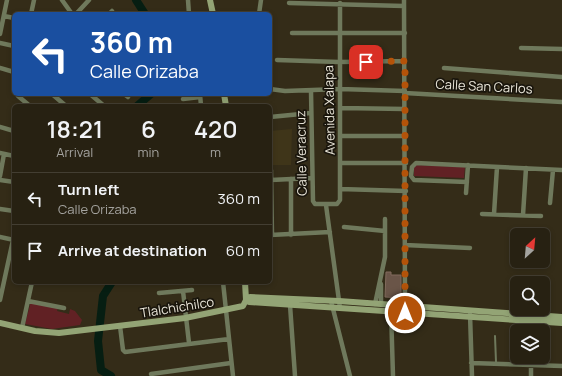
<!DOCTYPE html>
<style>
:root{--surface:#272112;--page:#2f291b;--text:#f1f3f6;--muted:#a4a39f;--line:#433e32}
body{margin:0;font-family:Manrope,sans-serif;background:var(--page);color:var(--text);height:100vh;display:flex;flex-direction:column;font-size:15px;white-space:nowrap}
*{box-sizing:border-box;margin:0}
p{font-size:13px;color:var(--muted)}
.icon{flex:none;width:22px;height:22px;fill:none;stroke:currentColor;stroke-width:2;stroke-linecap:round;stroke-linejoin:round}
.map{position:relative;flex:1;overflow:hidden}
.side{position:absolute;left:12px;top:104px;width:260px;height:180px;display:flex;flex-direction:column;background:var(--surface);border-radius:6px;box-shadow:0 2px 6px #0003,0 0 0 1px var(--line)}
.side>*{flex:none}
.banner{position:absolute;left:12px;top:12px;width:260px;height:84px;border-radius:6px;box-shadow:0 2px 6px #0003,0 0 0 1px var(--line);background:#1a4fa0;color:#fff;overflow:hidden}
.needle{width:26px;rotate:26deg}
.controls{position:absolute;left:510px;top:228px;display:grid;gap:8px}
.controls a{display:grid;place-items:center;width:40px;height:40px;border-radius:6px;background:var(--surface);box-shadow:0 2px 6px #0003,0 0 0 1px var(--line);font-size:20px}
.pin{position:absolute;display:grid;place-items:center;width:34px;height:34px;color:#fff;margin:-17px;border-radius:8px;box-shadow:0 2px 6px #0006}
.me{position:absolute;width:44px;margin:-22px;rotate:0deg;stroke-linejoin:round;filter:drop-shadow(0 0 3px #0008)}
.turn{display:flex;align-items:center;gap:14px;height:84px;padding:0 12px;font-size:18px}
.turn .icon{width:52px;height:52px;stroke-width:2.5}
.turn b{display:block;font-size:28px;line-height:34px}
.eta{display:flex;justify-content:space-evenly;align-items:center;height:68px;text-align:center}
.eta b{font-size:24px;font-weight:600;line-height:28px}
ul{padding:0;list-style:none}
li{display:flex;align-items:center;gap:12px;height:52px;padding:0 12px;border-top:1px solid var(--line)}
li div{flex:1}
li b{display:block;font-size:15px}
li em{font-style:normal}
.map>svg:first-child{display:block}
</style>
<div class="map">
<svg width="562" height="376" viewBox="0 0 562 376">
<rect width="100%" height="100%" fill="#342c18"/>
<path fill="#3f3519" d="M292,129L291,165H270V131Z"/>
<path fill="#612124" d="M414,165L465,167L464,178L414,176Z
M31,301L58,308L57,311L69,314L70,309L75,311L82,320L80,325L52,329L25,324Z"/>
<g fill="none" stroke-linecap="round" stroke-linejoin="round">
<path stroke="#061e12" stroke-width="8" d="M136,0L145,14
M137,106L151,94
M111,376L101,370L98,341L103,296L112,282"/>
</g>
<path fill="#6a5548" stroke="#816b5d" d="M386,272H391V275H401V298L385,297Z"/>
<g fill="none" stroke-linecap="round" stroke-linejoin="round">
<path stroke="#6f795c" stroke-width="2" d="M495,336L496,362"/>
<path stroke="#6f795c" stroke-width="4.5" d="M62,0L72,14
M188,0L189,14
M404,0L405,308
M289,3L404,6
M31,14L34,0
M76,14L89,0
M109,14L112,11
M259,14L261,0
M4,16L14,18
M292,33H405
M0,34L7,0
M0,43L14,46
M521,48L562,49
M277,60L339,62L405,61
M0,68L14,72
M444,68L562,77
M270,89L285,91L340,89L405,91
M311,91L313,201L315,204H337L340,200V3
M405,93L562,102
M52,94L66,106
M90,94L103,105
M124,94L128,97
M200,94L201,106
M18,96L30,106
M183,99L200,97
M341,108L405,109
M270,117L311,113
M0,127L14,131
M340,136H405
M0,153L14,156
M340,163H406
M271,170L272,235
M0,176L4,154
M0,180L14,182
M271,180L312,178
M467,182L414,180L411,176L412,167L416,163L562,170
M340,189L406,191
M466,193L468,165
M550,203L553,170
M326,205L340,308
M0,209L14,211
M482,214L541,216
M494,214L497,167
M523,215L526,168
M344,227L385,231
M270,235L330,232
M291,235V179
M0,237L14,240
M405,245L470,248
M223,282L233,376
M183,291L189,343
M159,293L192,290
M0,300L13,240
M28,301L64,308
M331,301L350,376
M375,304L385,257V219
M381,304V284
M290,305L295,376
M391,310L393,376
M470,314L472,376
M120,326L123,350L125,352L229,339
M22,328L32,282
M532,331V314
M471,363L562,366
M151,374L231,363
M531,376V357"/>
<path stroke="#93a475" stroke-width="6" d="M210,0L213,14
M224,94L226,106
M246,300L250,297L339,301L562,317
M246,300L249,302L562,323
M0,323L35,331L59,333L185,318L243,306L246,300L245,282"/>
</g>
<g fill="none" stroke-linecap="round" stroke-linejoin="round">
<path stroke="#b45309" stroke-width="7" stroke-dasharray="0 12.6" d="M366,62L405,61V313"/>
</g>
<g text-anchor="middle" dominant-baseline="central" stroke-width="3.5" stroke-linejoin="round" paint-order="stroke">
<g font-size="13" fill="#eae6d9" stroke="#19150c">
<text transform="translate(484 86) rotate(3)">Calle San Carlos</text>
<text transform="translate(329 110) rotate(-91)">Avenida Xalapa</text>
<text transform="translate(301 153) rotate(-91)">Calle Veracruz</text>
<text transform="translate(177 307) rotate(-9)">Tlalchichilco</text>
</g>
</g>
</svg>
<div class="controls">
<a><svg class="needle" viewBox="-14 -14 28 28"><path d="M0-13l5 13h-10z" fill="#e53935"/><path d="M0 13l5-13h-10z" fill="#a4a39f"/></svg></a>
<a><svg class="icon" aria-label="search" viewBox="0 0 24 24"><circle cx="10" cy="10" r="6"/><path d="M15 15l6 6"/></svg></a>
<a><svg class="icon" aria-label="layers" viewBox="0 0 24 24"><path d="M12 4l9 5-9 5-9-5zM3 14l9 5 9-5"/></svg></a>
</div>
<div class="pin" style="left:366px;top:62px;background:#d93025"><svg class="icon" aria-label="arrive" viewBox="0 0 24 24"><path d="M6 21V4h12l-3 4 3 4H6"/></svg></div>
<svg class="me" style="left:405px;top:313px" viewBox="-20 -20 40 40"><circle r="17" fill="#b45309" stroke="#fff" stroke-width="3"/><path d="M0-11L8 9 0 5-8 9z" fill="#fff"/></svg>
<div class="banner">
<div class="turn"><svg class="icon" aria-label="left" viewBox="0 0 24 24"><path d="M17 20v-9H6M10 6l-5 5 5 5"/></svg><div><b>360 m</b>Calle Orizaba</div></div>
</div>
<section class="side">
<div class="eta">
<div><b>18:21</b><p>Arrival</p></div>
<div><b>6</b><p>min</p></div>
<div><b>420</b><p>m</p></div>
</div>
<ul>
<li><svg class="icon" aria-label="left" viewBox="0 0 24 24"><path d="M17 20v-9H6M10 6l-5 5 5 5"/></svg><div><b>Turn left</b><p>Calle Orizaba</p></div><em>360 m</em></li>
<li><svg class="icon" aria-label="arrive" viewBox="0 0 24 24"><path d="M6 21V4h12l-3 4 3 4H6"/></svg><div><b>Arrive at destination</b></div><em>60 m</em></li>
</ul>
</section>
</div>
